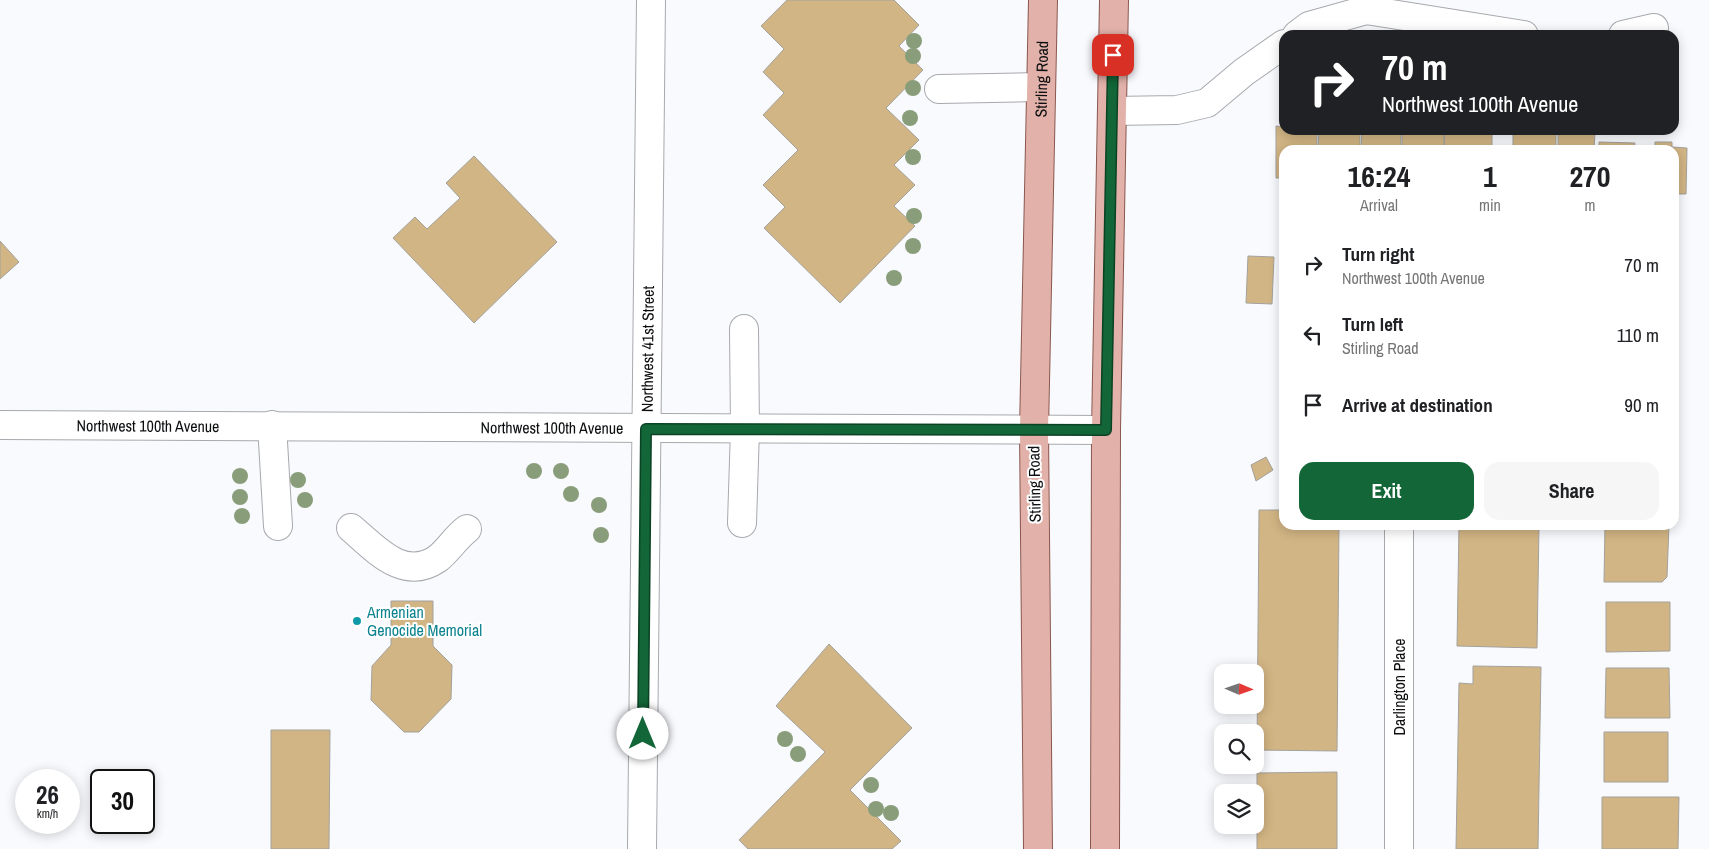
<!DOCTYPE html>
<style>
:root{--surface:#fff;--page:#f6f6f6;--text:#202124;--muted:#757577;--accent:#126637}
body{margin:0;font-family:"Archivo Narrow",sans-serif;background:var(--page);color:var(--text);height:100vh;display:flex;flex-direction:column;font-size:19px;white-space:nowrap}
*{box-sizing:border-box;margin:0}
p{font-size:16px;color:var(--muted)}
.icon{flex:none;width:28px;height:28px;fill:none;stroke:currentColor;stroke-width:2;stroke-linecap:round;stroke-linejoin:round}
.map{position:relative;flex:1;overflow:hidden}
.panel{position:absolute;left:1279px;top:145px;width:400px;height:385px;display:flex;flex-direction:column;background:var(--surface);border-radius:15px;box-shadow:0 2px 12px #0003}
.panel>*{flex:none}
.guide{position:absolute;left:1279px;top:30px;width:400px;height:105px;border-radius:15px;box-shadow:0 2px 12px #0003;background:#202124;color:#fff;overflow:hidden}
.needle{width:32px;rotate:92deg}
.buttons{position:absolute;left:1214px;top:664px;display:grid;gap:10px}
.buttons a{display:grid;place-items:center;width:50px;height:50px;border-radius:10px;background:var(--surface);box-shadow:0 2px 12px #0003;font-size:25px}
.speed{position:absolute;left:15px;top:769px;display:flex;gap:10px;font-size:25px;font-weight:700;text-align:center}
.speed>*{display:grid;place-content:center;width:65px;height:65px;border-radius:50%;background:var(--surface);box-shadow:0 2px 12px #0003;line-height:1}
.speed small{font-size:12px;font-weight:400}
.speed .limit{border:2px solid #111;border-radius:8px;background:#fff;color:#111}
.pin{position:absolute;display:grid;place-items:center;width:42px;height:42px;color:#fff;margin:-21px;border-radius:10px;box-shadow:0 2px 8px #0006}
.me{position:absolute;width:55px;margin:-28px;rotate:0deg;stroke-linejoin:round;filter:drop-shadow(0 0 4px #0008)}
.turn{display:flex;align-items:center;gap:18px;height:105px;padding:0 20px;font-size:22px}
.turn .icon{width:65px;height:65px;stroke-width:2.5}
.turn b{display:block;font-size:35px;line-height:42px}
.eta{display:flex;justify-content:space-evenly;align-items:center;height:85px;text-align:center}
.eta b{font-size:30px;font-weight:800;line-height:35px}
.primary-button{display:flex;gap:10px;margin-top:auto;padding:10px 20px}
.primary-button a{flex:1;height:58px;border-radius:15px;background:var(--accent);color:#fff;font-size:20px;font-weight:800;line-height:58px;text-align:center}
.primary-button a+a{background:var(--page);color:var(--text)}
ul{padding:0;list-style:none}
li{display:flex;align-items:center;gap:15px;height:70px;padding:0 20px}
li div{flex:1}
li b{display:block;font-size:19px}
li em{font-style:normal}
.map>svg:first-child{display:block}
</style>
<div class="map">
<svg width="1709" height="849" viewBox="0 0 1709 849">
<rect width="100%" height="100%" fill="#f9fafe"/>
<path fill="#d2b584" stroke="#a3a19c" d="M787,0H894L919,25L899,46L923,70L886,108L919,140L894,165L915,185L894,206L915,226L840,303L764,228L785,207L763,185L798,150L763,115L784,93L763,72L784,49L761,26Z
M1276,126L1284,127V130H1312L1313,133L1317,134V150H1284V178H1276Z
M1319,130H1360V150H1318Z
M1362,130H1401V150H1361Z
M1402,130H1444V150H1402Z
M1445,130H1492V150H1444Z
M1513,130H1556V150H1513Z
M1558,131L1595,132L1594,150H1558Z
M1599,142L1635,143L1634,150H1599Z
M1655,142H1672V147L1687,148L1686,194H1674V150H1640V146H1655Z
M474,156L557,242L474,323L393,238L415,217L427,229L460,198L446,183Z
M0,241L19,262L0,279Z
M1248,256L1274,257L1272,304L1246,303Z
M1266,457L1273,470L1256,481L1251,465Z
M1259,510H1284V525H1339L1337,751L1257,750Z
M1459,525H1539L1537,648L1457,646Z
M1605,525H1669L1667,577L1662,582H1604Z
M391,601H433V646L452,665L451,699L419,732H404L371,700L372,666L391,645Z
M1606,602H1670V651L1606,652Z
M829,644L912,728L850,790L901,841L892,849H748L739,840L825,752L776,706Z
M1473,666L1541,667L1538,849H1456L1459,683L1473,684Z
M1606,668H1669L1670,718H1605Z
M271,730H330L329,849H271Z
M1604,732H1668V782H1604Z
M1337,772V849H1257V773Z
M1602,797H1679L1678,849H1602Z"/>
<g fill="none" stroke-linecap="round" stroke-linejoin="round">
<defs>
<g id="minor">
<path d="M1297,35L1309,26L1366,10L1524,35"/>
<path d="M1623,35L1654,28"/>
<path d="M939,89L1041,87"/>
<path d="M1112,111L1177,110L1207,103L1244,72L1284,44"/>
<path id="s1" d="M0,425L1106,430"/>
<path d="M272,425L278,526"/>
<path d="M742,523L745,429L744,329"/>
<path d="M351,528C375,548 403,582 437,559C448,551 455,538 467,529"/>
<path id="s2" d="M642,849L651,0"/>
<path d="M1399,849V525"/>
</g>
<g id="major">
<path id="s3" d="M1038,849L1034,430L1043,0"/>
<path d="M1105,849L1106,430L1114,0"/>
</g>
</defs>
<use href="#minor" stroke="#a7a9ae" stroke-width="30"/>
<use href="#major" stroke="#8a574f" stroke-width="30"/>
<use href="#minor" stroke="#fff" stroke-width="28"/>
<use href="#major" stroke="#e2b2aa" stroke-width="28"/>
</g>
<g fill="#899d7a">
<circle cx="914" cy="41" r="8"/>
<circle cx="913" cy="56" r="8"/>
<circle cx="913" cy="88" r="8"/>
<circle cx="910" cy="118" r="8"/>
<circle cx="913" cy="157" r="8"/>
<circle cx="914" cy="216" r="8"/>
<circle cx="913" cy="246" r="8"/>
<circle cx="894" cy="278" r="8"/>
<circle cx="534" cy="471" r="8"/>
<circle cx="561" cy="471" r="8"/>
<circle cx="240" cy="476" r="8"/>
<circle cx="298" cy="480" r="8"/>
<circle cx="571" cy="494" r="8"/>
<circle cx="240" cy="497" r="8"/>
<circle cx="305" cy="500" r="8"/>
<circle cx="599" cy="505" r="8"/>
<circle cx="242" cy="516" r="8"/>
<circle cx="601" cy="535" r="8"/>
<circle cx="785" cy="739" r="8"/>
<circle cx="798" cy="754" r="8"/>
<circle cx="871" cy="785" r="8"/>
<circle cx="876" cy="809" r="8"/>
<circle cx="891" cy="813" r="8"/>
</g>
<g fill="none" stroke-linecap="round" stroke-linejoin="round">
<defs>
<path id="route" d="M643,734L646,429L1106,430L1113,55"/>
</defs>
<use href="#route" stroke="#0c4224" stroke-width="12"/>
<use href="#route" stroke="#126637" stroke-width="9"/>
</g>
<circle fill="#0f9aa8" stroke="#fff" stroke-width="2" cx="357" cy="621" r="5"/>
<g text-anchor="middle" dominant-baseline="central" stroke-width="4" stroke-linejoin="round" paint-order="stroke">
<g font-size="16" fill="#0d0e10" stroke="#fff">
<text stroke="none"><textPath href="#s3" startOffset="770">Stirling Road</textPath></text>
<text stroke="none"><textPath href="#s2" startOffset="500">Northwest 41st Street</textPath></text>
<text stroke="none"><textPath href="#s1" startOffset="148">Northwest 100th Avenue</textPath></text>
<text stroke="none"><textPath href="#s1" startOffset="552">Northwest 100th Avenue</textPath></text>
<text transform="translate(1034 484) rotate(-91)">Stirling Road</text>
<text transform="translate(1399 687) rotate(-90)">Darlington Place</text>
</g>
<g font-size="16" fill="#0d838f" stroke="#fff" text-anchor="start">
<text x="367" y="612">Armenian<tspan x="367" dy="18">Genocide Memorial</tspan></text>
</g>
</g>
</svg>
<div class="buttons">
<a><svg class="needle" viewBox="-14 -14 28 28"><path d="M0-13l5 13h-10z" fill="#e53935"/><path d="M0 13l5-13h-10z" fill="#757577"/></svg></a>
<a><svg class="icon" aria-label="search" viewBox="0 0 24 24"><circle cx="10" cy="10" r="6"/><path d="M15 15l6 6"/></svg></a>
<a><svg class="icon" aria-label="layers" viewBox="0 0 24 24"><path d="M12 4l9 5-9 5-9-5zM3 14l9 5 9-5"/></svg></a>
</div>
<div class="speed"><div>26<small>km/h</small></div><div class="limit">30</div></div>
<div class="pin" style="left:1113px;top:55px;background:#d93025"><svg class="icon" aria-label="arrive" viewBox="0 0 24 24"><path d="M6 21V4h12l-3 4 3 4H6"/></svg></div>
<svg class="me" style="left:643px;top:734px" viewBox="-20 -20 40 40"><circle r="19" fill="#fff"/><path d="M0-13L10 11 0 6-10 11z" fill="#126637"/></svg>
<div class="guide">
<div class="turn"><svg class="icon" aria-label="right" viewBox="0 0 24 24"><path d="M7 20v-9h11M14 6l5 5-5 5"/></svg><div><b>70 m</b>Northwest 100th Avenue</div></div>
</div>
<section class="panel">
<div class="eta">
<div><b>16:24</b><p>Arrival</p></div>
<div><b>1</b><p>min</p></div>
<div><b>270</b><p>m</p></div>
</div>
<ul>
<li><svg class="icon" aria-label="right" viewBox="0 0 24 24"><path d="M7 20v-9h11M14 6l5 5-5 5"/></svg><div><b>Turn right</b><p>Northwest 100th Avenue</p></div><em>70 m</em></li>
<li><svg class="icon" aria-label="left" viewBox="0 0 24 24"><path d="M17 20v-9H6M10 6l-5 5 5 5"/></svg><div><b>Turn left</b><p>Stirling Road</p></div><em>110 m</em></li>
<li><svg class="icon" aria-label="arrive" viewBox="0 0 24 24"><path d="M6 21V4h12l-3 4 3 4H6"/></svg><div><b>Arrive at destination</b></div><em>90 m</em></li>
</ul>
<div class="primary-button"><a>Exit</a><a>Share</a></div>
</section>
</div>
